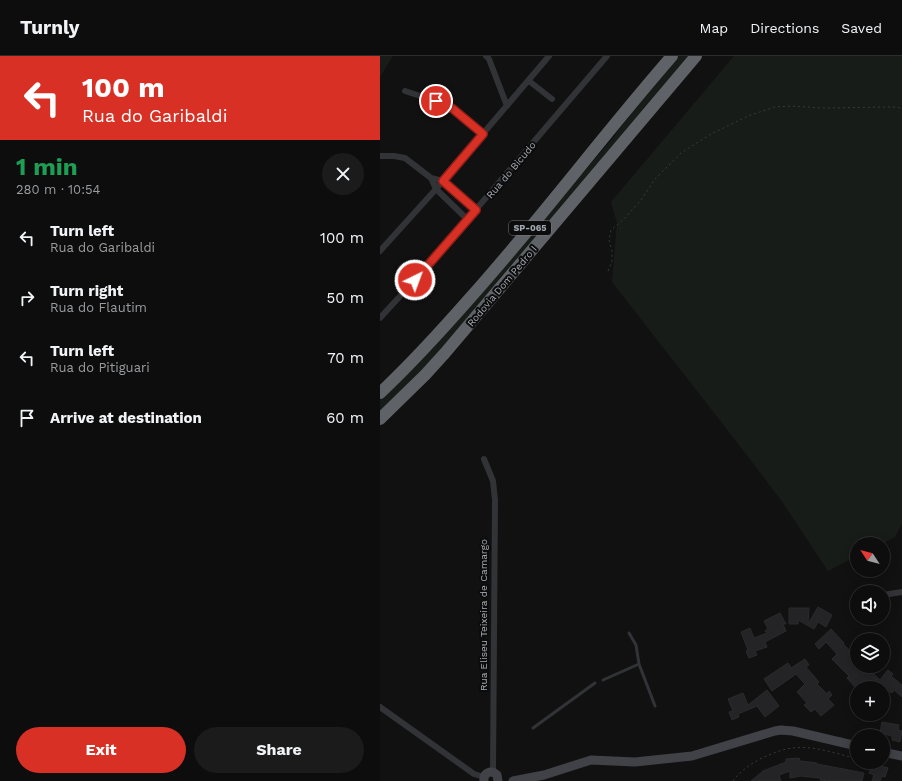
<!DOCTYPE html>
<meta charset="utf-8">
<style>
:root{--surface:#0d0d0e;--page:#1b1b1c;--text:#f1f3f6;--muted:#9a9c9e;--line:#2d2d2e;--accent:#d93025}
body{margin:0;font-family:"Work Sans",sans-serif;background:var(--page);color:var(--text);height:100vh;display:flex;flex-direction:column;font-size:15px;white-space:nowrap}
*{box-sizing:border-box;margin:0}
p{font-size:13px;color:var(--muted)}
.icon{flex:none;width:22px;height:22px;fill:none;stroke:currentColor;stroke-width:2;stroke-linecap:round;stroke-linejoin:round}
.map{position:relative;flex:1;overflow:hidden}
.drawer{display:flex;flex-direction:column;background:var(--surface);width:380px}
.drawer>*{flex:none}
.guide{background:#d93025;color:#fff;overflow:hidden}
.needle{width:26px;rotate:306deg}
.buttons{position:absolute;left:470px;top:481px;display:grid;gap:8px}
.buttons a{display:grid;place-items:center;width:40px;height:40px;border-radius:50%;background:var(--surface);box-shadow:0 2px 10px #0003,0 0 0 1px var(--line);font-size:20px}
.pin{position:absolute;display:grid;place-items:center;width:34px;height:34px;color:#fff;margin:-17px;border:2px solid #fff;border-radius:50%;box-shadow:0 1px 4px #0007}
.me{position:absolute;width:44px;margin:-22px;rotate:42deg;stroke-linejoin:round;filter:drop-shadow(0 0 3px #0008)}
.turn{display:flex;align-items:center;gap:14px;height:84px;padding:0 16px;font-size:18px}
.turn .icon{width:52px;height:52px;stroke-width:2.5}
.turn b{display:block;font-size:28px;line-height:34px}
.round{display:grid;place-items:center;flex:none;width:42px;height:42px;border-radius:21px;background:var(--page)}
.headline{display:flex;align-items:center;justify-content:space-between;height:68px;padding:0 16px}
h1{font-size:24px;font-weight:700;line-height:30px;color:#1e9e55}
.action{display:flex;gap:8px;margin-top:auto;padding:8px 16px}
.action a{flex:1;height:46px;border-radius:24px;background:var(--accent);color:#fff;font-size:16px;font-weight:700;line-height:46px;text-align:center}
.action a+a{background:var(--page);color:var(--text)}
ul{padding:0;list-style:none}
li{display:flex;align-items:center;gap:12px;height:60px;padding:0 16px}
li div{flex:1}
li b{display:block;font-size:15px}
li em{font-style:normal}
header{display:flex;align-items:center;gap:24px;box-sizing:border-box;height:56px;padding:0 20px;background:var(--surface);border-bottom:1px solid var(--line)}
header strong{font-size:19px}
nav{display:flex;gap:22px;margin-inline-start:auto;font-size:14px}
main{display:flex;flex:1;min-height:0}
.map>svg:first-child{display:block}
</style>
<header>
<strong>Turnly</strong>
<nav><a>Map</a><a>Directions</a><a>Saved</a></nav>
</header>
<main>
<section class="drawer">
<div class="guide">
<div class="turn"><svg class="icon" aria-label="left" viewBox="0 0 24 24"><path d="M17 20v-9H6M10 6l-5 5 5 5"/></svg><div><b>100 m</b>Rua do Garibaldi</div></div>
</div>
<div class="headline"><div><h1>1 min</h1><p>280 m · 10:54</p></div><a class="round"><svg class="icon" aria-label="close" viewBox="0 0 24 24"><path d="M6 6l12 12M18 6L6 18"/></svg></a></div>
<ul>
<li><svg class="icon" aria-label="left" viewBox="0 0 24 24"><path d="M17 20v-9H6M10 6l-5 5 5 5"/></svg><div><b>Turn left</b><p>Rua do Garibaldi</p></div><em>100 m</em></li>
<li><svg class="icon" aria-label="right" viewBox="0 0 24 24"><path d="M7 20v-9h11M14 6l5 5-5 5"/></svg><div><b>Turn right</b><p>Rua do Flautim</p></div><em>50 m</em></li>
<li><svg class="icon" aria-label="left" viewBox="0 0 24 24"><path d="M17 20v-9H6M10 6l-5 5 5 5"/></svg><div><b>Turn left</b><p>Rua do Pitiguari</p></div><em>70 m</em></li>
<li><svg class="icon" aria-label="arrive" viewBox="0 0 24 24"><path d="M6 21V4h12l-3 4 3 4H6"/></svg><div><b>Arrive at destination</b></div><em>60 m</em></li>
</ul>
<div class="action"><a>Exit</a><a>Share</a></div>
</section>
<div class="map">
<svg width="522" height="725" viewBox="0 0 522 725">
<rect width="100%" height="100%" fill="#111112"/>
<path fill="#181c18" d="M0,0H13L0,21Z
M299,0H311L63,293L0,356V344L31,315L57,288L233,82L264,40Z
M354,0H522V468L515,481L502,488H477V500L448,515L401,444L349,376L232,226L237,167L231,146Z"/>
<path fill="#242426" stroke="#2b2b2e" d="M438,551L452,559L446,571L438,566L434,573L418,564V568H409V552H429L428,568Z
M400,557L406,568H403L406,575L385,586L387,591L375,595L377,599L369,602L366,595L368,594L361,576L370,572L374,582L387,577L385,575L388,573L384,565Z
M451,573L464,587L463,588L477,601V610H485L500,624L508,614L513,618L511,620L522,629V641L514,634L512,637L506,633L503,637V632H476L475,631L467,622L469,620L452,603L457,598L446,586L439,593L435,588Z
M425,603L429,609L426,611L439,626L437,628L447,638L449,635L452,639L448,643L454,649L441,660L435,653L431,656L424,649L427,647L417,636L425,628L416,618L392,635L384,623L408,607L411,612Z
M387,634L399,650L385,661L377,650L358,658L359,661L352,664L349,656L353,655L348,643L363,637L368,649Z
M502,666L519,669L518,674L522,675L520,686L512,684V680L500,677Z
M419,702L420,705L437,707V708L484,717L482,725H449L440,724V722L420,720L410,722V715L399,719L401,725H371L383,715L406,706V703Z
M493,707L508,712L505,721L502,720L500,725H492L494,719L489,717Z"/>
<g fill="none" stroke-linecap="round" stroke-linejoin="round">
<path stroke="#383a3e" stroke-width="1" stroke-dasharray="2 3" stroke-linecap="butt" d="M228,215L232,205V195L229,184L231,174L243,164L261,144L275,123L301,97L331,78L368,60L395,51L412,50L442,52L513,51L522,52
M490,706L496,708
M353,725C361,714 372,707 384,701C392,698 400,694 407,693C430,688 455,697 477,703"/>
<path stroke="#323337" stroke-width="3" d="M249,577L256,589L259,608
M223,624L259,608L275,650
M153,672L215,627"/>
<path stroke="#323337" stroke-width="6" d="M106,0L109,3L127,50
M149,25L172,43
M25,35L56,45L73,53L103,78
M0,100H14L25,102L51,122L63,125L97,154
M51,122L56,133L88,164
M0,195L56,133L169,0
M0,262L45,213L227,0
M104,403L113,425L115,444L113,716
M503,539L522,536
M0,651L94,718L104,721"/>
<path stroke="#414247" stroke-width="9" d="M503,696L522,700
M104,725C103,717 111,713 117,719L118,725
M133,725L164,719L211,704L255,706L312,700L395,675L401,674L413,675L477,690"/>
<path stroke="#5f6267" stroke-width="12" d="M0,337C32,307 61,275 90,242C160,164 223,79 292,0
M0,363L45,319L65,297L316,0"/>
</g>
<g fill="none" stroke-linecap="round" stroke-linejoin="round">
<defs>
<path id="route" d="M35,224L96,154L63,125L103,78L73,53L56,45"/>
</defs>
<use href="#route" stroke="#8d1f18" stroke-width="10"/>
<use href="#route" stroke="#d93025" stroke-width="7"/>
</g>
<g text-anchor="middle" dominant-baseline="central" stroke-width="4" stroke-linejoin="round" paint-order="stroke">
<rect fill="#0c0c0d" stroke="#767a80" stroke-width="1" x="129" y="165" width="42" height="14" rx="3"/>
<g font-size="9" font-weight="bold" fill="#a4a9b1">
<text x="150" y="172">SP-065</text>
</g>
<g font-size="10" fill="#a4a9b1" stroke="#0c0c0d">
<text transform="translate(131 114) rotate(-50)">Rua do Bicudo</text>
<text transform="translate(122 230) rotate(-50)">Rodovia Dom Pedro I</text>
<text transform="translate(103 559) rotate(-90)">Rua Eliseu Teixeira de Camargo</text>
</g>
</g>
</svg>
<div class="buttons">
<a><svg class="needle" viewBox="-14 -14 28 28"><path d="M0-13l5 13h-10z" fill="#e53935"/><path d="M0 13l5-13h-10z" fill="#9a9c9e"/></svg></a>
<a><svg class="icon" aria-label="sound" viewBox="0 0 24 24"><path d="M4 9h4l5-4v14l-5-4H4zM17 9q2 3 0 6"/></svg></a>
<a><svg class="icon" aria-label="layers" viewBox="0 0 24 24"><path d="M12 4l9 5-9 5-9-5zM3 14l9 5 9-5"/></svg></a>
<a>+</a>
<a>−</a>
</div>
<div class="pin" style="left:56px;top:45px;background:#d93025"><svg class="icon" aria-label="arrive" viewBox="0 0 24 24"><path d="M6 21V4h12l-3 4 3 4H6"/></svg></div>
<svg class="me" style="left:35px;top:224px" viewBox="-20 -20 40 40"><circle r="17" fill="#d93025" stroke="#fff" stroke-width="3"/><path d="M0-11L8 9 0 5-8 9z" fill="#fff"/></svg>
</div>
</main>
